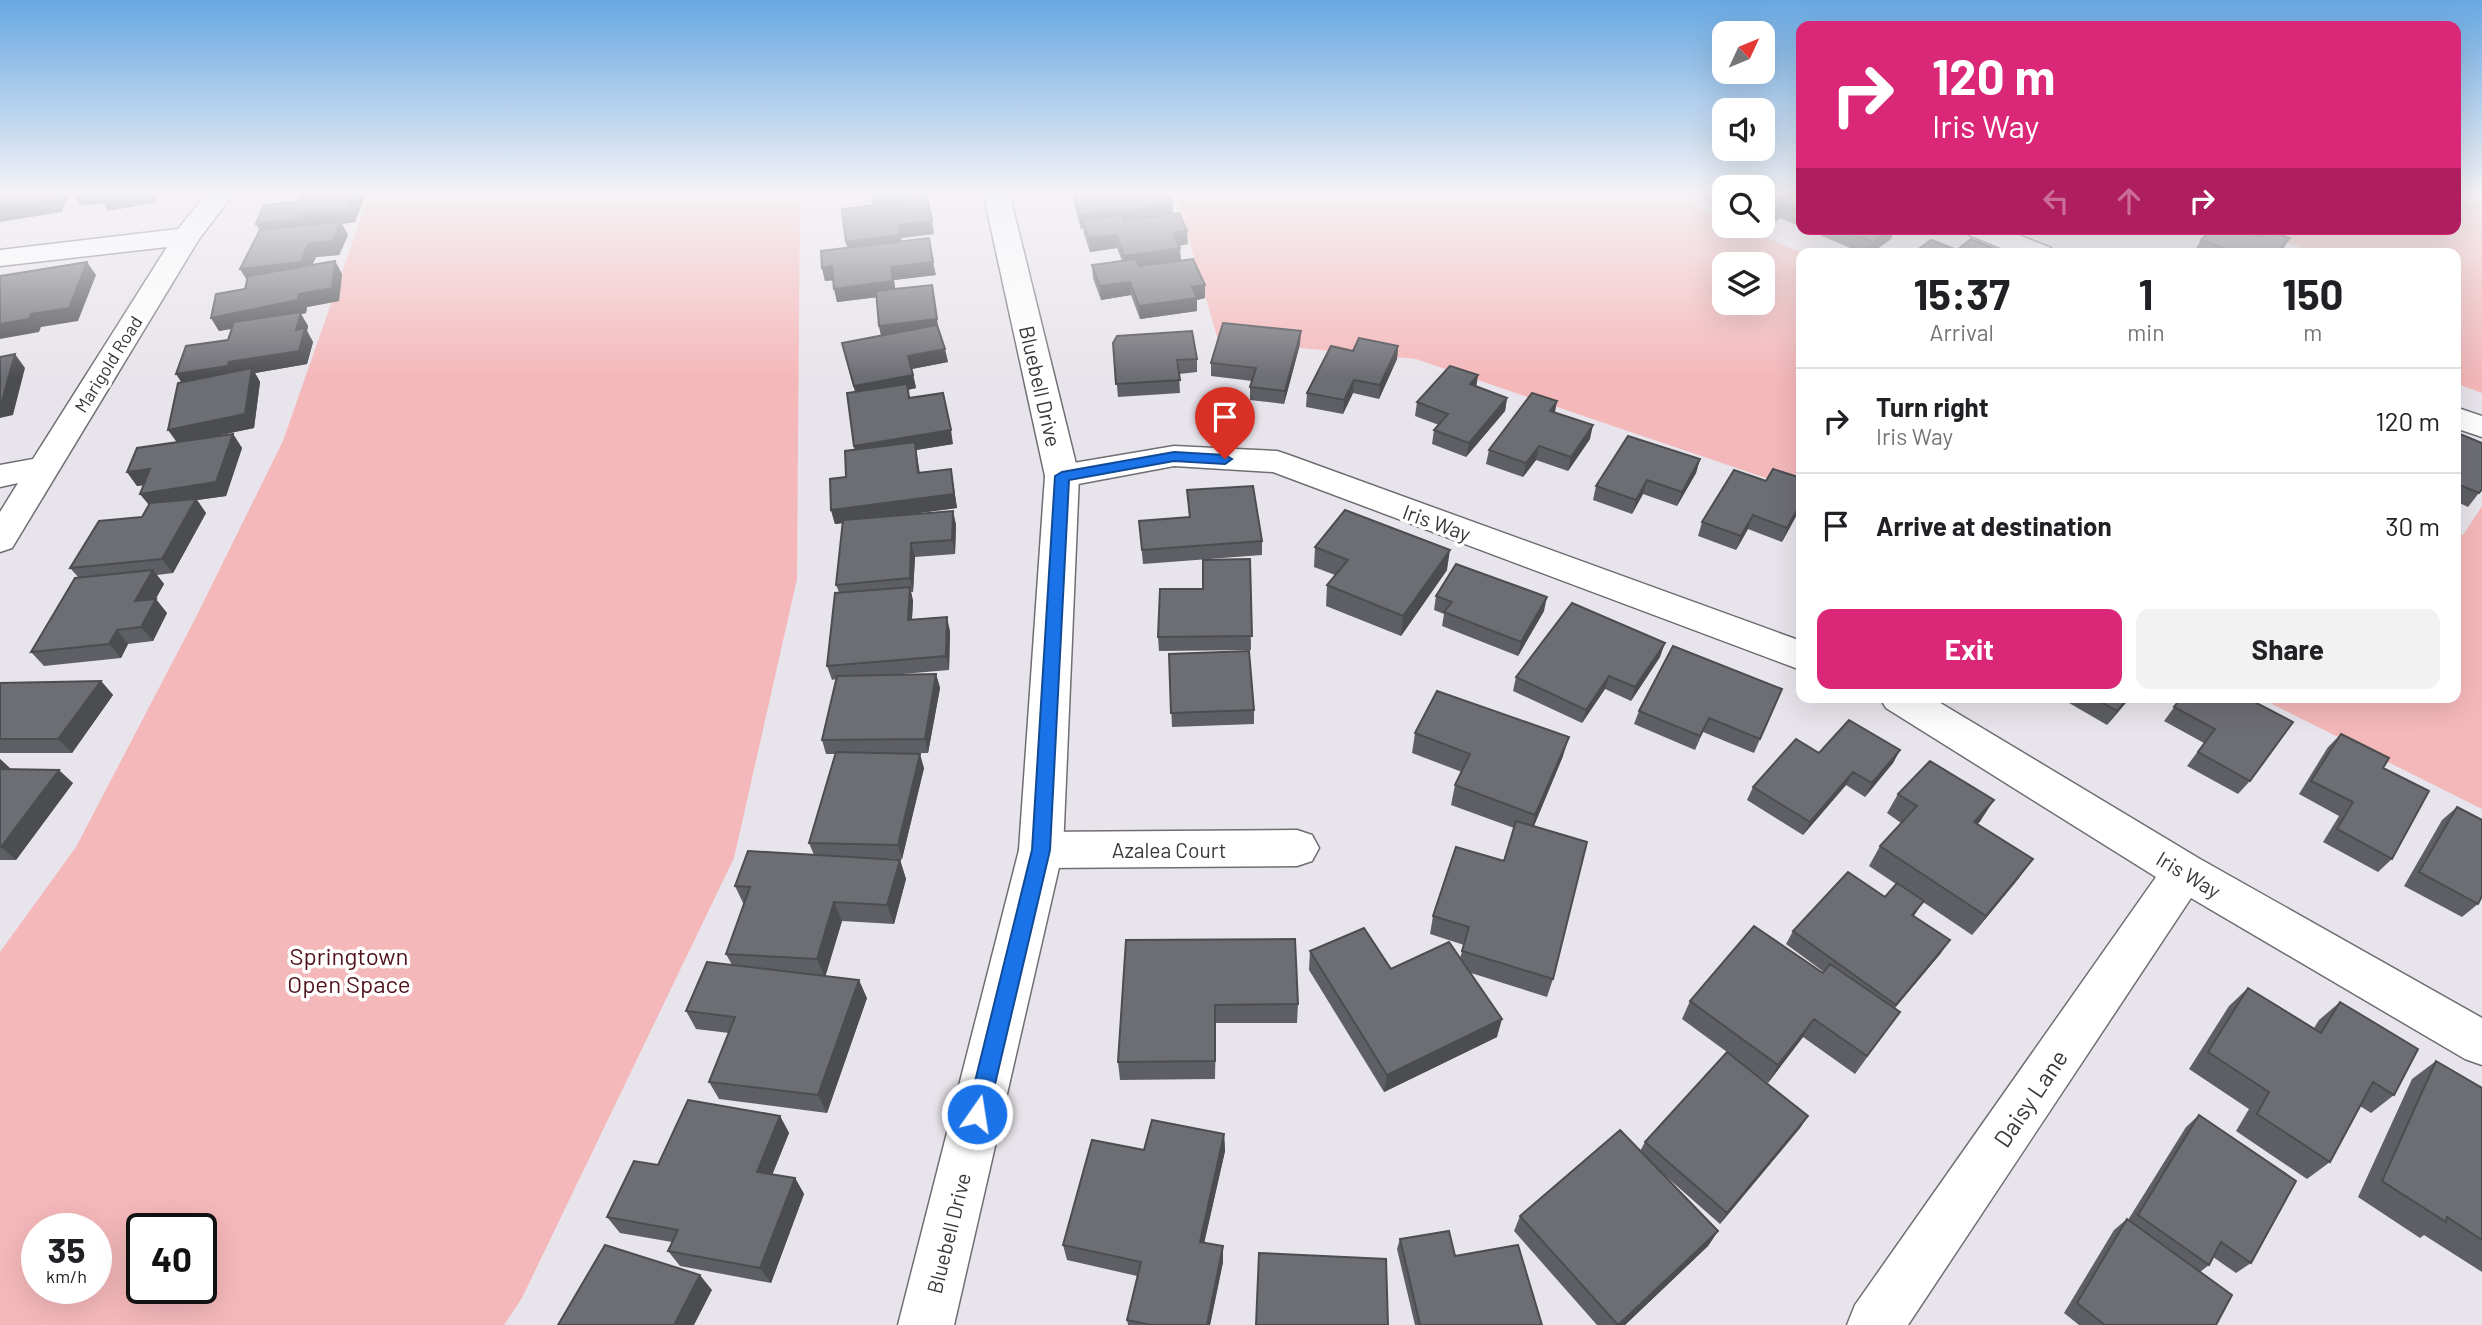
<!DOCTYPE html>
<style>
:root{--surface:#fff;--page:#f2f2f2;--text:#202124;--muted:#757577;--line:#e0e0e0;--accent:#db2777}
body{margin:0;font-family:Barlow,sans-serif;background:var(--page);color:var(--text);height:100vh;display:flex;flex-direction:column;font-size:26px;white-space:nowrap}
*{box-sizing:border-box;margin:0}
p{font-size:23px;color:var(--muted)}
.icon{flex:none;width:38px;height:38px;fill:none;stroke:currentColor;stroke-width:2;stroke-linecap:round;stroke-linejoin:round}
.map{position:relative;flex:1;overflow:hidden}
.drawer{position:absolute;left:1796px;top:248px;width:665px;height:455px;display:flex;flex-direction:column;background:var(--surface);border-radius:14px;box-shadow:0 7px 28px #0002}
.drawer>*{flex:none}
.hud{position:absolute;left:1796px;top:21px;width:665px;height:214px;border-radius:14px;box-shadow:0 7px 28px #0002;background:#db2777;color:#fff;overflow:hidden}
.needle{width:46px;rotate:46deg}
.buttons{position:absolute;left:1712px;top:21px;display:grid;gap:14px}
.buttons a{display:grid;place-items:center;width:63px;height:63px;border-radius:14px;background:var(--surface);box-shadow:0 7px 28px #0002;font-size:35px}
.speed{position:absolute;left:21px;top:1213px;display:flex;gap:14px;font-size:35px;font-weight:700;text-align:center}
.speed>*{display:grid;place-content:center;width:91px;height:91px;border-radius:50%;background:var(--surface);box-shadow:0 7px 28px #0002;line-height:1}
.speed small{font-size:18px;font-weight:400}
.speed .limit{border:4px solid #111;border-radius:10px;background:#fff;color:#111}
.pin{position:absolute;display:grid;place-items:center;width:60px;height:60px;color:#fff;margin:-72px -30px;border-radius:50% 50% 50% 0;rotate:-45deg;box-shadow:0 0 7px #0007}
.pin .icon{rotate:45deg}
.me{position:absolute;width:77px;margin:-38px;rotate:13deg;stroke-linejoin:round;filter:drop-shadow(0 0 5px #0008)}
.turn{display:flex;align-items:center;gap:24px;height:147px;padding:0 21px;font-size:32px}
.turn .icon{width:91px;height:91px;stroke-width:2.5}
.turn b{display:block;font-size:49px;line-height:60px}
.lanes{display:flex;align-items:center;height:66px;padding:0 21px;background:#0003;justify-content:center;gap:35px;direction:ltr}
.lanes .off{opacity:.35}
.eta{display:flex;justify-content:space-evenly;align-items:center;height:119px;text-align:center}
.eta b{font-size:42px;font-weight:700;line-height:49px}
.cta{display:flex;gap:14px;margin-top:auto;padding:14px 21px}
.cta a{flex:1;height:80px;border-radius:14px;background:var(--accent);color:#fff;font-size:28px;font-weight:700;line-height:80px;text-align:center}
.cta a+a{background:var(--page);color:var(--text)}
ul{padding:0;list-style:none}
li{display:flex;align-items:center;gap:21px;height:105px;padding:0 21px;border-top:2px solid var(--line)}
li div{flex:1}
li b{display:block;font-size:26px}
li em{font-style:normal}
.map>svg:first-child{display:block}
</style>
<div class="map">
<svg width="2482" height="1325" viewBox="0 0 2482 1325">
<rect width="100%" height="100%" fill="#e8e4eb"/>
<path fill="#f5b8ba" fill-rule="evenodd" d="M370,192H800L797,579L734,858L522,1298L504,1325H0V952L76,847L195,619L283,441ZM37,1228H96V1288H37ZM142,1228H201V1288H142Z
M1175,192H1661L1724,219V226H1739L1805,254H1801V490L1416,359L1218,340ZM1724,264H1762V303H1724Z
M2455,192H2482V393L2455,383V254H2319L2250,229H2455Z
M2482,506V809L2260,698H2455V532L2463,535Z"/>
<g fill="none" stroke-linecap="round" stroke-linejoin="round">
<defs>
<path id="street" d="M208,192H235L199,239L12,548L0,552V512L18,483L0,487V465L33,459L167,247L0,266V250L178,229Z
M1966,229H2004L2051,248L2055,254H2016L1969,235Z
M2455,407L2482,416V437L2455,428Z
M1174,446L1277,451L1289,455L1801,641V670L1273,472L1174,466L1062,487L1050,484L1045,476L1050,468L1062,465Z
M1880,698H1932L2200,859L2482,1018V1065L2465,1059L2191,898L1908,1325H1847L1855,1305L2156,877L1886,708Z
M1297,830L1312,835L1319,848L1312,861L1297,866L1041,868L1026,863L1019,850L1026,837L1041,832Z"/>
<path id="secondary" d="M983,192H1009L1079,476L1063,850L954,1325H898L1019,850L1045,476Z"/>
</defs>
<use href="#street" stroke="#706d73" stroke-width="3"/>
<use href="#secondary" stroke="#706d73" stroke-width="3"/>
<use href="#street" fill="#fff" fill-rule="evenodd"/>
<use href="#secondary" fill="#fff" fill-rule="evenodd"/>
</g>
<path fill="#5e5f64" d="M924,192L934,234L901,238L902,242L936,275L894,280L895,289L939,329L948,362L912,369L916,388L908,390L910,398L953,444L916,450L920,473L951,469L957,508L903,515L953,511L956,525L955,554L915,557L913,592H911L913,601L912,619L950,631L949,670L891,675L936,674L940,688L928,753H881L924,768L902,859L863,858L900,860L906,879L894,924L842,921L825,976L867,998L827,1113L719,1099L709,1082L729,1033L696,1029L686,1011L732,965L726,954L744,905L735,886L814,855L809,843L835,754H826L822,740L836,679L832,680L827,666L839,592L836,585L843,523L835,524L831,510L846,477L855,449L854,446L855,392L842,343L881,336L879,326L877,297L837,302L833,280L825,281L822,268L848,248L846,242L872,205Z
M1762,192H1801V227L1780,218L1772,224L1762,219Z
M366,193L355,222L342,224L348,235L339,255L316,257L312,265L335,261L342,274L339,301L307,307L306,313L301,314L308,326L307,331L313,342L307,364L255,373L260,382L254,428L210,437L233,434L242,448L226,496L197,500L206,513L173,573L157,575L164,584L155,599L167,613L153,641L128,644L121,658L44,666L31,652L79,578L70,568L142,517L149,505L140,494L144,485L137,486L127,472L177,442L181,382L228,340L232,329L219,331L211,318L245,289L247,279L240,269Z
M1074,194L1173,205V214L1188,244L1179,246L1181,260L1205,298L1197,300V311L1140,319L1131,295L1101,300L1093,278L1092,265L1122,261L1117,248L1090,252L1084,234L1083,228L1081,229L1075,207Z
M1814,229H1895L1891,239L1870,254H1864L1813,232Z
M2098,229H2116L2110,234Z
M2136,229H2152L2147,234Z
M2201,240L2282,251L2280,254L2193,253Z
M1113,343L1197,359V372L1179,374L1180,393L1118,397Z
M1300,344L1284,404L1250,400V387L1252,381L1211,376V363Z
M1398,346L1397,359L1379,399L1353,393L1343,414L1306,407L1307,393L1353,351Z
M1476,387L1507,398L1505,411L1466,457L1432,444L1434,430L1439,425L1415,416L1417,402Z
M1557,401L1555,412L1590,439L1568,471L1536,460L1523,477L1486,464L1489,450Z
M2455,432L2482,489L2468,507L2455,501Z
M1700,459L1696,473L1677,506L1643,494L1632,514L1593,500L1596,486Z
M1801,478V507L1782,542L1748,529L1736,550L1698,536L1702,522L1766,481Z
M1187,490L1262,541V555L1143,564L1139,521L1189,517Z
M1315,547L1447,570L1401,636L1326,606L1327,585L1335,575L1314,567Z
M1250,559L1251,650L1159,651L1158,637L1203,589Z
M1436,596L1544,611L1518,656L1442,626L1444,614L1434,610Z
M1169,654L1254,710V724L1172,727Z
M1660,657L1631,701L1605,689L1582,723L1513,691L1516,677Z
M101,681L113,695L72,753H0V683Z
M1782,689L1754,753L1703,732L1695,750L1634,724L1639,711Z
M2065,698H2130L2107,725L2064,700Z
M2181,698H2247L2250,781L2238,794L2187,766L2204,743L2164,721Z
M1415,733L1563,756L1534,826L1553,979L1547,997L1471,973L1497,1037L1384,1092L1309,970L1310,951L1391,969L1460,958L1464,945L1430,934L1433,916L1504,861L1514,828L1451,805L1455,785L1462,772L1412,753Z
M2341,734L2383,768L2392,859L2378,872L2323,842L2339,816L2299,794L2328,747Z
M1900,750L1893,763L1865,797L1846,785L1803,835L1747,800L1753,787L1819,753Z
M0,759L10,769L73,783L16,860H0Z
M1898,794L1981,820L1978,824L2019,878L1972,935L1923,902L1914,916L1941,953L1895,1008L1887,1030L1855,1074L1803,1037L1768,1083L1741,1063L1808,1116L1800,1128L1720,1224L1661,1172L1718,1231L1708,1246L1625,1325H1597L1514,1231L1520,1216L1640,1151L1645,1142L1727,1052L1682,1019L1690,1001L1823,973L1824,972L1786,944L1793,931L1885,897L1896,884L1869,866L1880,846L1901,823L1887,813Z
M2457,807L2478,904L2462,917L2404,886L2442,820Z
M1126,940L1298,1004L1297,1023H1216L1215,1079L1120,1080L1118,1062Z
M2248,988L2314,1028L2319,1020L2340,1002L2394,1095L2371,1113L2360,1106L2330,1162L2307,1179L2236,1131L2249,1109L2189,1069L2229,1006Z
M2436,1061L2482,1088V1272L2424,1235L2420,1238L2358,1197L2412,1079Z
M2199,1115L2251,1263L2236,1273L2213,1257L2209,1265L2200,1272L2216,1325H2079L2064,1313L2114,1230L2127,1219L2128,1220L2186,1127Z
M780,1116L789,1133L772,1174L795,1178L804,1194L771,1283L680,1266L668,1251L672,1242L620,1233L607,1217L658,1165Z
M1224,1134L1225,1151L1204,1243L1223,1246V1262L1210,1325H1128L1127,1320L1137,1276L1067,1260L1063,1245L1144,1150Z
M1400,1239L1455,1256L1542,1325H1415L1397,1249Z"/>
<path fill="#4c4d51" d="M56,192H70L62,212L0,222V208Z
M81,192H159L155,203L108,211L103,203L81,206L72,193Z
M355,192H365L366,193L355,222L342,224L348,235L339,255L316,257L308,275L248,282L240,269L263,237L256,224L303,214Z
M914,192H924L925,204L873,210L871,197Z
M1173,205V218L1085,228L1082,221L1083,228L1081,229L1080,215Z
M1784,205L1780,218L1772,224L1776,210Z
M932,221L934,234L901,238L903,248L849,255L846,242L899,225Z
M1892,229H1895L1891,239L1870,254H1868L1873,242Z
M1187,231L1188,244L1174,246L1173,233Z
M1116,235L1117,248L1090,252L1089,238Z
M2290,238L2280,254H2275Z
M1180,248L1181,262L1125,269L1124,256Z
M335,261L342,274L339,301L307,307L306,313L301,314L308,326L307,331L313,342L307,364L255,373L260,382L254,428L178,444L168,430L185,388L176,374L229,362L296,330L300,314L219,331L211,318Z
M87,262L96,275L78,321L41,327L39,332L0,339V324L31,314Z
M933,262L936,275L894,280L896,295L837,302L834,289L891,267Z
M832,266L835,280L825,281L822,268Z
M1130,282L1131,295L1101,300L1100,286Z
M1205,285V298L1197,300V311L1140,319L1139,306L1192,287Z
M934,298L939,332L882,339L879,326Z
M1301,331L1300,344L1284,404L1285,391Z
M1398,346L1397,359L1379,399L1380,385Z
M945,349L948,362L911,369L908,356Z
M15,354L25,368L13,415L0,418V402Z
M913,375L916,388L857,400L854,386Z
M1478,375L1476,389L1470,384Z
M1354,380L1353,393L1343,414L1344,400Z
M1507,398L1505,411L1466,457L1469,443Z
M1557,401L1554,415L1550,411Z
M1593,425L1590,439L1568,471L1571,457Z
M951,430L953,444L916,450L921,487L857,460L854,446Z
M233,434L242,448L226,496L197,500L206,513L173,573L162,559L151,507L140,494Z
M1539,446L1536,460L1523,477L1526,463Z
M1700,459L1696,473L1677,506L1682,492Z
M150,469L160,483L137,486L127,472Z
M951,469L957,508L835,524L831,510Z
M1647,480L1643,494L1632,514L1636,500Z
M1801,503V507L1782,542L1787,528Z
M953,511L956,525L955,554L952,540Z
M1753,515L1748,529L1736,550L1741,536Z
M911,543L915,557L913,592L910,578Z
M1450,550L1447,570L1401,636L1403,616Z
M153,570L164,584L147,615L135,601Z
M910,587L913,601L911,634L908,620Z
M1547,597L1544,611L1518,656L1521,642Z
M156,599L167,613L153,641L141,627Z
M947,617L950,631L949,670L946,656Z
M117,630L128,644L121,658L109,644Z
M1665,643L1660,657L1631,701L1635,687Z
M936,674L940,688L928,753L925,739Z
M1609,676L1605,689L1582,723L1586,710Z
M101,681L113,695L72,753L58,739Z
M2128,698H2130L2107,725L2117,711Z
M1569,737L1563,756L1530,835L1535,815Z
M1900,750L1893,763L1865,797L1872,783Z
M920,754L924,768L902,859L898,845Z
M0,759L10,768L0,781Z
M59,770L73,783L16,860L1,847Z
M1853,772L1846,785L1803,835L1810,822Z
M1994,800L1981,820L1962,841L1974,822Z
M2033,859L2019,878L1972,935L1986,916Z
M900,860L906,879L894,924L887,905Z
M834,902L842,921L825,978L817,959Z
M1950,940L1941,953L1887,1017L1896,1005Z
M859,980L867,998L827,1113L818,1095Z
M1502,1019L1497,1037L1384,1092L1387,1075Z
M1814,1019L1803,1037L1768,1083L1778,1065Z
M780,1116L789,1133L767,1188L757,1172Z
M1808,1116L1800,1128L1720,1224L1727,1213Z
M1224,1134L1225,1151L1201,1257L1200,1242Z
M795,1178L804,1194L771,1283L760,1268Z
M1718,1231L1708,1246L1625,1325H1618Z
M1223,1246V1262L1210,1325H1207Z
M700,1275L712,1290L694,1325H674Z"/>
<path fill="#6d6e74" stroke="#4c4d51" stroke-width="2" d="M0,192H56L54,199L0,208Z
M101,192H136L99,198Z
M302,192H355L348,209L303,214L301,219L256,224L264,205L298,202Z
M870,192H914L871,197Z
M1094,192H1167L1173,205L1080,215L1074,194Z
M1762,192H1801V213L1784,205L1776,210L1762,205Z
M927,198L932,221L899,225L900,235L846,242L842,209Z
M1179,213L1187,231L1173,233L1180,248L1124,256L1116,235L1089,238L1082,221L1122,215L1124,221Z
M341,222L332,241L308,244L301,262L240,269L260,230Z
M1841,229H1892L1873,242Z
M2212,229H2241L2259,236L2265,230L2290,238L2275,254H2229L2231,251L2201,240Z
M929,238L933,262L891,267L893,281L834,289L832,266L822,268L821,251Z
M1971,239L2003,252L2001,254H1912L1931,240L1957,250Z
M2300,250L2309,254H2297Z
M1136,259L1139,266L1193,259L1205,285L1192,287L1197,298L1139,306L1130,282L1100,286L1092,265Z
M335,261L332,288L299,294L298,300L211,318L216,294L245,289L248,276Z
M87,262L69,308L31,314L29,319L0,324V276Z
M932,285L937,319L879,326L876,291Z
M301,312L296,330L305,328L299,351L229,362L228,366L176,374L186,346L228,340L234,322Z
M1223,323L1301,331L1285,391L1250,387L1256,368L1211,363Z
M937,325L945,349L908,356L913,375L854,386L842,343Z
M1192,331L1197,359L1177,360L1180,380L1116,384L1113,343L1117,336Z
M1359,338L1398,346L1380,385L1354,380L1344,400L1307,393L1331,346L1353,351Z
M15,354L2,401L0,402V357Z
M1450,366L1478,375L1470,384L1507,398L1469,443L1434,430L1448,414L1417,402Z
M252,368L245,414L168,430L178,383Z
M907,384L909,398L943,393L951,430L854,446L847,393Z
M1532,393L1557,401L1550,411L1593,425L1571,457L1539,446L1526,463L1489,450Z
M2455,432L2482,443V489L2479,493L2455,483Z
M233,434L216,482L140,494L150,469L127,472L137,448Z
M1628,436L1700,459L1682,492L1647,480L1636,500L1596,486Z
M915,442L918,473L951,469L954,494L831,510L830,479L846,477L845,451Z
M1773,469L1801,478V503L1787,528L1753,515L1741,536L1702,522L1734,470L1766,481Z
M1253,486L1262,541L1142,550L1139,521L1190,517L1187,490Z
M196,499L162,559L70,568L99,521L142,517L150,503Z
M1345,510L1450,550L1403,616L1327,585L1348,560L1315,547Z
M953,511L952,540L911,543L910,578L836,585L843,520Z
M1250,559L1252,636L1158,637L1160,589H1203V560Z
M1456,564L1547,597L1521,642L1444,612L1452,602L1436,596Z
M153,570L135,601L156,599L141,627L117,630L109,644L31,652L75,578Z
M910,587L908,620L947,617L946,656L827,666L835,593Z
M1572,603L1665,643L1635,687L1609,676L1586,710L1516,677Z
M1673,646L1782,689L1760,739L1709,718L1700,736L1639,711Z
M1249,651L1254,710L1171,713L1169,654Z
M936,674L925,739L822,740L837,676Z
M101,681L58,739H0V683Z
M1437,691L1569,737L1535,815L1455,785L1470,754L1415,733Z
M2094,698H2128L2117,711Z
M2181,698H2247L2293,722L2250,781L2198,752L2215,729L2174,707Z
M1849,720L1900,750L1872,783L1853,772L1810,822L1753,787L1796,739L1819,753Z
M2341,734L2389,758L2383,768L2429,791L2392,859L2337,829L2353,802L2311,781Z
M836,752L920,754L898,845L809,843Z
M1930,761L1994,800L1974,822L2033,859L1986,916L1880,846L1917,806L1898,794Z
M0,769L59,770L1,847H0Z
M2457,807L2482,820V896L2478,904L2419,872Z
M1516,821L1587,842L1553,979L1462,951L1469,927L1433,916L1456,847L1504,861Z
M748,851L900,860L887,905L834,902L817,959L726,954L750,887L735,886Z
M1848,872L1885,897L1897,883L1924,901L1912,915L1950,940L1896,1005L1793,931Z
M1754,926L1823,973L1830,964L1900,1012L1867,1056L1814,1019L1778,1065L1690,1001Z
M1364,928L1391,969L1449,942L1502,1019L1387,1075L1310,951Z
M1295,939L1298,1004L1215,1005V1061L1118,1062L1126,940Z
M707,962L859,980L818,1095L709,1082L735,1017L686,1011Z
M2248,988L2321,1033L2340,1002L2418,1049L2394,1095L2373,1082L2330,1162L2257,1114L2269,1092L2208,1052Z
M1727,1052L1808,1116L1727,1213L1645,1142Z
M2436,1061L2482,1088V1240L2447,1217L2446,1222L2382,1181Z
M688,1100L780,1116L757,1172L795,1178L760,1268L668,1251L678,1230L607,1217L634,1161L658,1165Z
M2199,1115L2296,1181L2251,1263L2221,1242L2209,1265L2138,1215Z
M1152,1120L1224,1134L1200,1242L1223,1246L1207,1325H1151L1127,1320L1141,1262L1063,1245L1092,1140L1144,1150Z
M1620,1130L1718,1231L1618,1325L1520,1216Z
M2127,1219L2232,1295L2216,1325H2105L2077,1303Z
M1449,1231L1455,1256L1518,1245L1542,1325H1420L1400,1239Z
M605,1245L700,1275L674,1325H558Z
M1259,1253L1386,1259L1388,1325H1256Z"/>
<linearGradient id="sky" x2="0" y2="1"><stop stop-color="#67a8e2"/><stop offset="0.51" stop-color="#f5f3f6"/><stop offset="1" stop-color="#f5f3f6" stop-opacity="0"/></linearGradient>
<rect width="2482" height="378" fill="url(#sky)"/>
<path fill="#1a73e8" stroke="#114b97" stroke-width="2" d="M1174,452L1225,455L1232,459L1225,464L1174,461L1069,480L1050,850L988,1114L985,1121L977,1124L970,1121L967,1114L1032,850L1055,476L1062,472Z"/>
<g text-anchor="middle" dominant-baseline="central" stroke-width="7" stroke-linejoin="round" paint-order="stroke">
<g font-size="18" fill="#3a383b" stroke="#fff">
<text transform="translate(108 364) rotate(-58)">Marigold Road</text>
</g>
<g font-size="21" fill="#3a383b" stroke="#fff">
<text transform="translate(1041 386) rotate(77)">Bluebell Drive</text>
<text transform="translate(1437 522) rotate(20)">Iris Way</text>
<text x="1169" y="849">Azalea Court</text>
<text transform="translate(2189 874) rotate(31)">Iris Way</text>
<text transform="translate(948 1233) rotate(-76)">Bluebell Drive</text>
</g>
<g font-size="24" fill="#52121d" stroke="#fff">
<text x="349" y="955">Springtown<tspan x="349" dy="28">Open Space</tspan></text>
</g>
<g font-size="24" fill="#3a383b" stroke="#fff">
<text transform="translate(2030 1098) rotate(-56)">Daisy Lane</text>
</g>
</g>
</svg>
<div class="buttons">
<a><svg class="needle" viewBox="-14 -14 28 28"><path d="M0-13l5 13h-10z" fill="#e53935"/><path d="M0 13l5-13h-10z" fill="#757577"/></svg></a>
<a><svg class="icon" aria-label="sound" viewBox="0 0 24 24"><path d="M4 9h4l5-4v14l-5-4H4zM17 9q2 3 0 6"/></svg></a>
<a><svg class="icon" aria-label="search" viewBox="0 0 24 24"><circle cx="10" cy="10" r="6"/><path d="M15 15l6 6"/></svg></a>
<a><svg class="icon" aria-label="layers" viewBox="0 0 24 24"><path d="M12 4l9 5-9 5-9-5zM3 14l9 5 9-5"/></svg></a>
</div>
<div class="speed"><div>35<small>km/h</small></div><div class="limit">40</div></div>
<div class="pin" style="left:1225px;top:459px;background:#d93025"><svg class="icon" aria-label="arrive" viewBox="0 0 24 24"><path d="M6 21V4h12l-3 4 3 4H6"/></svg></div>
<svg class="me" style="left:977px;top:1114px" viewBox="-20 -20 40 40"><circle r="17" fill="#1a73e8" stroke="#fff" stroke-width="3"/><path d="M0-11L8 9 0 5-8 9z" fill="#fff"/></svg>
<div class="hud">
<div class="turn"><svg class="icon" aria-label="right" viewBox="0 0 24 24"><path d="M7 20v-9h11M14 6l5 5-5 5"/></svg><div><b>120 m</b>Iris Way</div></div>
<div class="lanes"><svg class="icon off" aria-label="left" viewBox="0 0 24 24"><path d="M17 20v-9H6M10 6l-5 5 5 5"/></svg><svg class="icon off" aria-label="ahead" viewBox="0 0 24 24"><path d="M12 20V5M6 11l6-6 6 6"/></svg><svg class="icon" aria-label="right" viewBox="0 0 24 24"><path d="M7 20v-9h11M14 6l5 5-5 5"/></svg></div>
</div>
<section class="drawer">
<div class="eta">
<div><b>15:37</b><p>Arrival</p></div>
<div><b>1</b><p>min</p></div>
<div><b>150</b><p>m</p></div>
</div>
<ul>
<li><svg class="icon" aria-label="right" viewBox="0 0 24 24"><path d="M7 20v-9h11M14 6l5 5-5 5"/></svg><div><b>Turn right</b><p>Iris Way</p></div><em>120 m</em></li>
<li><svg class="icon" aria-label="arrive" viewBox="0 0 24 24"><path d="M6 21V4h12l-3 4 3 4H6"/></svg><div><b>Arrive at destination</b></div><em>30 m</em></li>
</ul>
<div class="cta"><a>Exit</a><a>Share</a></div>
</section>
</div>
